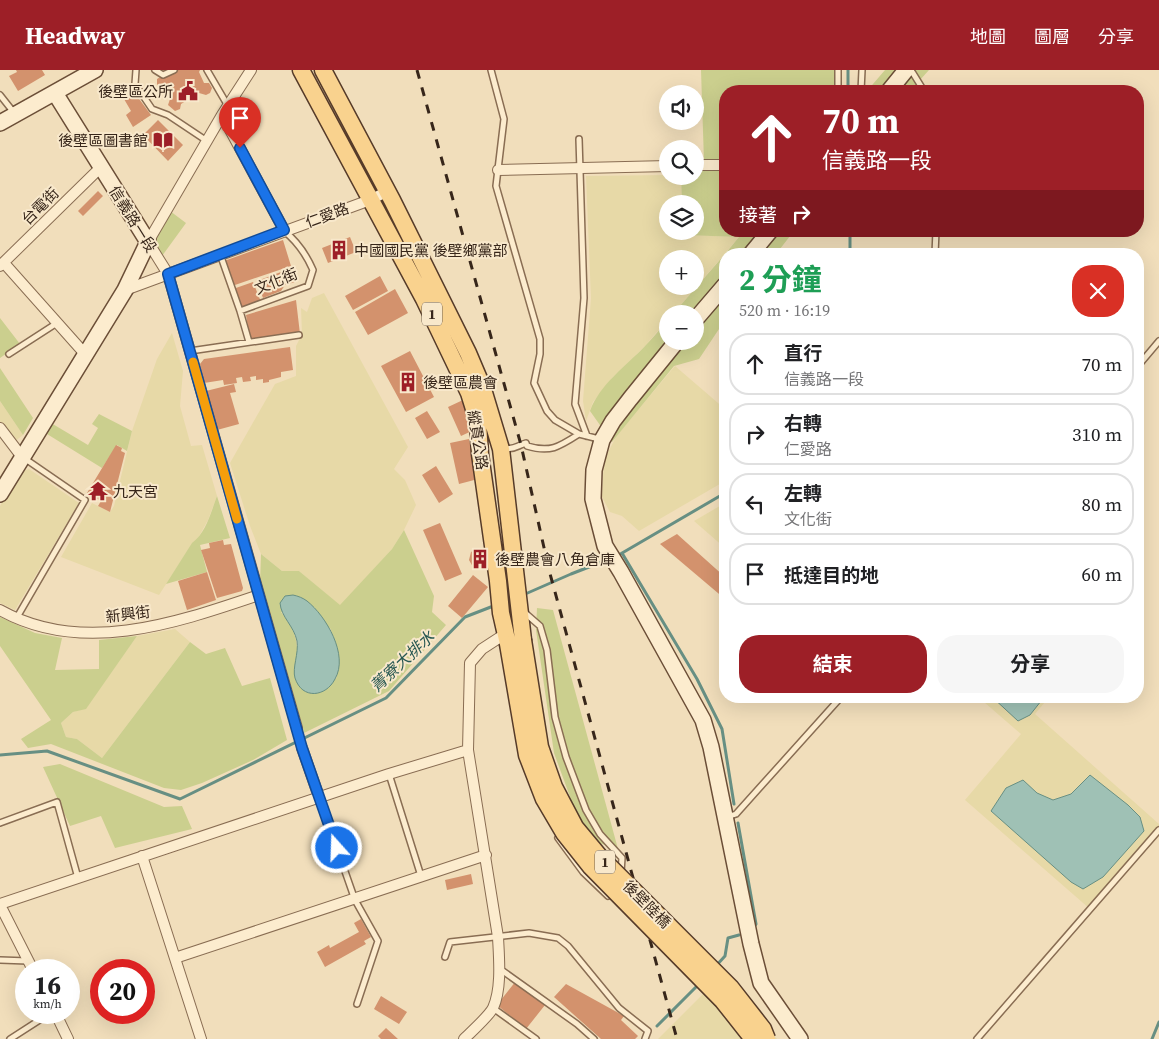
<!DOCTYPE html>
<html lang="zh-TW">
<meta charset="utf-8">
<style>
:root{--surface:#fff;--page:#f6f6f6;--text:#202124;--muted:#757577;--line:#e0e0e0;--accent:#9d1f27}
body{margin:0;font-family:"Source Serif 4","Noto Sans TC",serif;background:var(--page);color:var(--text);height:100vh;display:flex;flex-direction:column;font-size:19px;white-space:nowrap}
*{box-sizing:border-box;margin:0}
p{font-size:16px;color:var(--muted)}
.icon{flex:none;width:28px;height:28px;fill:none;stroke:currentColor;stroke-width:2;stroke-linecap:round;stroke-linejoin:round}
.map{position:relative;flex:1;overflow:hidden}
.panel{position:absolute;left:719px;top:178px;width:425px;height:455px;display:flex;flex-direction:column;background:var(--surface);border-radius:20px;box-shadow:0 5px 20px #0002}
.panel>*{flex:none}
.hud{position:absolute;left:719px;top:15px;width:425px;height:152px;border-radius:20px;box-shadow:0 5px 20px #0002;background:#9d1f27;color:#fff;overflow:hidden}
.buttons{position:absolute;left:659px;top:15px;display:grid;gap:10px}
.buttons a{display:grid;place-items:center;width:45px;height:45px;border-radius:50%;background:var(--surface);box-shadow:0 5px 20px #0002;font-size:25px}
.speed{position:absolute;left:15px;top:889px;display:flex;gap:10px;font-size:25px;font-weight:700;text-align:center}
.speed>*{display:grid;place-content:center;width:65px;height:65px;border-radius:50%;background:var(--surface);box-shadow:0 5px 20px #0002;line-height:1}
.speed small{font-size:12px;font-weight:400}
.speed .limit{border:8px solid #d22;background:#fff;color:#111}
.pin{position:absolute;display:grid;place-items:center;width:42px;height:42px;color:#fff;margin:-51px -21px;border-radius:50% 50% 50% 0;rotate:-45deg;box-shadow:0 0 5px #0007}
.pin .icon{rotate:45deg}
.me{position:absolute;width:55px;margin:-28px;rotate:340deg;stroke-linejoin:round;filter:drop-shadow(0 0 4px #0008)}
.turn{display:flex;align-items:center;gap:18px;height:105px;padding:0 20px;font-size:22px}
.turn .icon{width:65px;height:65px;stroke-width:2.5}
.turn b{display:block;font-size:35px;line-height:42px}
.then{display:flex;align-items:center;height:48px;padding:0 20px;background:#0003;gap:10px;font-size:19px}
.round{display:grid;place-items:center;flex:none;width:52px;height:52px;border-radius:20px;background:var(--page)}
.summary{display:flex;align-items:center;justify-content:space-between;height:85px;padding:0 20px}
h1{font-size:30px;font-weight:700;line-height:38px;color:#1e9e55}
.cta{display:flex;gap:10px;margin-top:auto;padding:10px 20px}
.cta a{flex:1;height:58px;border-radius:20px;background:var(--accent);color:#fff;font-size:20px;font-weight:700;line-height:58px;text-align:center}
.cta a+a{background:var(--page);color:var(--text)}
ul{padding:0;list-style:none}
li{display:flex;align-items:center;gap:15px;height:62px;margin:0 10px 8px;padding:0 10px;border:2px solid var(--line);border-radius:20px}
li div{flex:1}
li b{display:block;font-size:19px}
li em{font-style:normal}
header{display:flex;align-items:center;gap:30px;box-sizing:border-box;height:70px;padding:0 25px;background:var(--accent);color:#fff}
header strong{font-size:24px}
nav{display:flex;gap:28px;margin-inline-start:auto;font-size:18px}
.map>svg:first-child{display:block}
</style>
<header>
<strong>Headway</strong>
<nav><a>地圖</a><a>圖層</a><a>分享</a></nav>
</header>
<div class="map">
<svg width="1159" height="969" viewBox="0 0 1159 969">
<rect width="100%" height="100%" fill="#f1debb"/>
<path fill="#e7d9a7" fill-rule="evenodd" d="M667,105L681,106L682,134H668V161H684L685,165L739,167L673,244H668L667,250L645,276L612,308L593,332L586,351L583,331L591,228L586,106ZM668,189H695V216H668Z
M324,223L408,377L394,399L405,410L416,435L404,460L392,479L340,536L299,501H282L261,484L250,456L230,393L275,314L296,306V276L302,264L301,238L307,242L312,228Z
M172,263L183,301L180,336L191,376L202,375L217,426L208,450L197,470L192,474L159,525L61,487L92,433L110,442L114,436L132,361L157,289Z
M675,296L725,339V411L639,461L622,446L610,442L602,427L604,390L617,365Z
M0,331L23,365L14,372L0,353Z
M29,399L79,433L15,540L0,533V436L20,402Z
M725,433V478L694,451Z
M175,559L190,572L102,688L77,669L66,667L61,653L73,642L86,638L137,566Z
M977,626H1050L1035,644L1159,754V761L1090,839L965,730L1021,664Z
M722,905L777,969H658Z"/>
<path fill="#cbcf8e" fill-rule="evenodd" d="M701,0H835L837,21H725V161H794L776,184H725L739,167L684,165V161H695V134H682L681,106H695V97L704,92Z
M885,0H929L920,10L919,21H867Z
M170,141L186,153L162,186L155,171Z
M725,184V250L699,289L674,296L612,372L590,341C600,314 626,296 645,276C653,268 660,259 667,250L668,271H695V244H673Z
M0,248L20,274L0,288Z
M0,298L33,348L23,365L0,331Z
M99,344L132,361L127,381L117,375L102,398L47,364L51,353L88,375L98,358L92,354Z
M217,426L230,468L200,475L207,502L166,514L192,473C206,463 211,442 217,426Z
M404,460L434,526L432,542L446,555L389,621L304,663L260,514L261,484L282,501H299L340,535L392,479ZM281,542L330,558C337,576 341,590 336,609L295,600C300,576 297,561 281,542Z
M537,538L553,540L618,779L589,770L580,754L554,683L536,560Z
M0,547L35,563L62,568L55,600L99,599V570L137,566L86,639L73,642L61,653L66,667L77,669L102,688L190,572L206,584L225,578L242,616L270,608L287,670L253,690L202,713L181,720L164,718L51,674L28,678L21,669L51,650L0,576Z
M60,694L164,737L182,736L192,759L115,778L101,746L70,756L43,697Z"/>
<path fill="#9fc1b5" stroke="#678f83" d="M293,525C298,526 303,528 307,531C326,546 349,585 335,609C326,627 302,630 295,608C292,598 299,583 297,571C294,556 281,547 280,533L285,526Z
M991,626H1045L1030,645L1018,651Z
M1090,705L1128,735L1140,747L1144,761L1103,807L1083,819L1071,812L991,741L1006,718L1023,710L1037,723L1053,730L1071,724Z"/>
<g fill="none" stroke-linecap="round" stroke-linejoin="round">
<path stroke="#678f83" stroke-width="3" d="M848,0V21
M850,161V184
M622,483L697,609L722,659L734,734
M617,486L725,423
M523,525L571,504L607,490
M0,685L47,681L180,729L386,628L465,547L496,535
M738,753L756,854L753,858
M715,897L725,886L728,868L739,865
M657,956L699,914
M1152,969L1159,952"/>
</g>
<path fill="#d3926d" d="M16,0H42L45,5L18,21L9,6L17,2Z
M163,0H200L199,2L204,13H209L212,18L210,23L206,25L199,23L181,34L180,39L175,41L168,35L170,29L164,20L160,19L157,14V9L162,6L167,7Z
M134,22L151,45L133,57L126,45L131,41L124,29Z
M158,50L183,75L168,91L143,65Z
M98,121L103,126L83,146L78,141Z
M350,167L356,182L328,193L322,178Z
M283,170L291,196L232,216L224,191Z
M281,202H291L295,212L285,215L281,221L263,228L257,211Z
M380,206L388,221L353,240L345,226Z
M253,212L261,232L240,239L233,219Z
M395,219L408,243L368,265L355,242Z
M296,230L300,264L250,271L246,245Z
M290,277L293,300L281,302V307L269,310V312L263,313V309L256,310V306L250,307L251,311L243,312L242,307L236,308L237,313L224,315L223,310L204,313L200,294L204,289Z
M410,281L434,327L406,342L381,296Z
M234,314L236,322L230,323L239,354L217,360L206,321Z
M463,330L476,359L461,366L448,337Z
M427,341L440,362L427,369L415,348Z
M469,369L478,409L459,414L450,373Z
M116,375L122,378L121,381L125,383L110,442L98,436L101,431L87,423Z
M436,396L453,424L439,433L422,405Z
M440,453L462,504L445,511L423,460Z
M677,464L725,507V529L660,474Z
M223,470L224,475L231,474L243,518L242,521L217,528L201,480L210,478L209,473Z
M478,478L486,480L488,495L481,500L473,497L469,490L471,482Z
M207,502L216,530L187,540L178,511Z
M473,505L488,517L462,548L448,536Z
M471,804L473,814L447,820L445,810Z
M361,849L371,867L364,871L366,874L325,897L317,882L329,875L330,878L359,862L354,853Z
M516,911L545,935L526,959L497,935Z
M566,914L624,946L621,950L638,966L635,969H601L554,927Z
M381,926L407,942L399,954L374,939Z
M386,958L398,969H381L378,966Z"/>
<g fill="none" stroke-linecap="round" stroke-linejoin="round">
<defs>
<path id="lane" d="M136,0L135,14L152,39L168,45L207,71
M155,0L163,5L174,0
M207,0L228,36
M491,0L504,49L496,116L540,269V284L534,313L547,341L555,350L579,364
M838,0V21
M911,0L924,21
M861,21L862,0
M0,25L15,44
M579,69L584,228L575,334L587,366
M220,184L240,241L308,216L313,200C306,184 298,172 284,161
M935,184L936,161
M240,241L249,272
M190,281L299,265
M9,284L57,253
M1138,296L1159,271
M504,379C517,379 516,376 526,373L527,376C550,383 559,377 579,364L599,369
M524,542L540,556L547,580L555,647L566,687L586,740L600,764L622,788L621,802
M16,549L85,430L24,388
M297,658L302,678
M389,704L421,806
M319,727L355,830L378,871L357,934
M727,747L736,744L842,626
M0,753L57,732L78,808
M558,768L583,802L608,826
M445,887L450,872L529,863L558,868L568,876L619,938L648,961L645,969
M0,890L28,891
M500,899L577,954L594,969
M493,938L536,969
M10,969L52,942
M977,969L1159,760"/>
<path id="street" d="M251,0L222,45L148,172L168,204L297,658
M222,45L284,160
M695,95H725
M498,100L668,96
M4,193L85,284
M0,196L101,97
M125,220L370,130L388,121
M0,358L22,387
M0,540C82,586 176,553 259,525
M302,678L319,727
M142,786L201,969
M0,834L389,704L468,680L470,593L482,579L505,564
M0,835L33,900
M175,888L486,785
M55,942L68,969
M464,969C471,962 489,946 493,938C502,918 499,888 498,867L468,680"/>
<path id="secondary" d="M889,21L906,0
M0,53L95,0
M751,184L770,161
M695,250L725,215
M677,271L630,329L613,351L602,370L594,400L593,429L605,476L621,502L703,650L711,677L751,874L761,913L800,969
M0,424L125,220L148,172L55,23"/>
<path id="primary" d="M301,0L424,229L469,323L478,352L480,384L498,511L501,543L508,574
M323,0L392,130L468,283L482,316L501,379L523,570"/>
</defs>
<use href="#lane" stroke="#896d53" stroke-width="8"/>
<use href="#street" stroke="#896d53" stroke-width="12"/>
<use href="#secondary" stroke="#6b4e37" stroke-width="18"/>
<use href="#primary" stroke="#563b29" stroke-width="19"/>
<use href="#lane" stroke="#fcecce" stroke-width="5"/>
<use href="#street" stroke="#fcecce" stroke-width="10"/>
<use href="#secondary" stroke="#fcecce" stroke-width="15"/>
<use href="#primary" stroke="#f9d28e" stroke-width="16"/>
<path stroke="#37261a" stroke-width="3" stroke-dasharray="9 9" stroke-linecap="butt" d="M417,0L521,375L549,500L677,969"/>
<defs>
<path id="primary-bridge" d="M523,570L540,677L554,717L575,757L600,787L731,918L763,959L767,969
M508,574L527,685L544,729L564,763L591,797L723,931L753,969"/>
</defs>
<use href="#primary-bridge" stroke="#563b29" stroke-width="19" stroke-linecap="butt"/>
<use href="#primary-bridge" stroke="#f9d28e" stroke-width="16"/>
</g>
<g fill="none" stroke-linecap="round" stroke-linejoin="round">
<defs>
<path id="route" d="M240,78L284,160L168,204L302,678L337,778"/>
</defs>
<use href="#route" stroke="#114b97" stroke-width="12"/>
<use href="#route" stroke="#1a73e8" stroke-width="9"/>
<path stroke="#f59e0b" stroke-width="9" d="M193,292L237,449"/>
</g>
<defs>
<symbol id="civic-bare" viewBox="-9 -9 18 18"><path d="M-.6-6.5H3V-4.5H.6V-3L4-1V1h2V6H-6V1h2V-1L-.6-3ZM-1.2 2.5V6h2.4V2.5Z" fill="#9d1f27" stroke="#f8e8cb" stroke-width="2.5" paint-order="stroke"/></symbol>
<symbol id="library-bare" viewBox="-9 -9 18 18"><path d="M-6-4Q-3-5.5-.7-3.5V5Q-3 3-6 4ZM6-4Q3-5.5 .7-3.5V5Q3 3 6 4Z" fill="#9d1f27" stroke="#f8e8cb" stroke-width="2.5" paint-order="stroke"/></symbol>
<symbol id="building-bare" viewBox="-9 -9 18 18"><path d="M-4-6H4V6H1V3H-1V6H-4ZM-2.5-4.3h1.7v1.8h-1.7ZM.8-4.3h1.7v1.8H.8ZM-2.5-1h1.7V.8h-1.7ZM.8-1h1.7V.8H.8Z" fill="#9d1f27" stroke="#f8e8cb" stroke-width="2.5" paint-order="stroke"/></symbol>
<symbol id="temple-bare" viewBox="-9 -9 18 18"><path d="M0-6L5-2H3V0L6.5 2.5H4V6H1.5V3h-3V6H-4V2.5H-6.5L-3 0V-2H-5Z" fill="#9d1f27" stroke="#f8e8cb" stroke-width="2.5" paint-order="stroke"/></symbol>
</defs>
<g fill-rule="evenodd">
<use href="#civic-bare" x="174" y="7" width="28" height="28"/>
<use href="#library-bare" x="149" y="56" width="28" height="28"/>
<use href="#building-bare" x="325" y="166" width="28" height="28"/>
<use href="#building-bare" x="394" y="298" width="28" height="28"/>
<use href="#temple-bare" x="84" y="407" width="28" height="28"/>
<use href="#building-bare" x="466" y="475" width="28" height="28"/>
</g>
<g text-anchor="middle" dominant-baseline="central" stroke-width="4" stroke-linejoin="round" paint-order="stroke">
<g fill="#f8e8cb" stroke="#71604f" stroke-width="1">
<rect x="422" y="232.5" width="20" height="23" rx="4"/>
<rect x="595" y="780.5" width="20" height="23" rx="4"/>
</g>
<g font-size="14" font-weight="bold" fill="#37261a">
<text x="432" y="244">1</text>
<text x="605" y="792">1</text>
</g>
<g font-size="15" fill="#37261a" stroke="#f8e8cb" text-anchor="start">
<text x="173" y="21" text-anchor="end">後壁區公所</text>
<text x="148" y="70" text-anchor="end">後壁區圖書館</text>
<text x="354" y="180">中國國民黨 後壁鄉黨部</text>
<text x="423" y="312">後壁區農會</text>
<text x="113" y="421">九天宮</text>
<text x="495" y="489">後壁農會八角倉庫</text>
</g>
<g font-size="15" fill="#37261a" stroke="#f8e8cb">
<text transform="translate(40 136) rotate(-45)">台電街</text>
<text transform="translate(327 145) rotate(-20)">仁愛路</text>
<text transform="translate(133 149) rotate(58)">信義路一段</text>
<text transform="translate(276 211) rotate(-22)">文化街</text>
<text transform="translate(478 370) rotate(81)">縱貫公路</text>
<text transform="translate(128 544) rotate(-7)">新興街</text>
<text transform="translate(647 834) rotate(45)">後壁陸橋</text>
</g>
<g font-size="16" font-style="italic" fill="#285852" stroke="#f8e8cb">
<text transform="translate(402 591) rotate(-43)">菁寮大排水</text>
</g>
</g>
</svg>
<div class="buttons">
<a><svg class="icon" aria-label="sound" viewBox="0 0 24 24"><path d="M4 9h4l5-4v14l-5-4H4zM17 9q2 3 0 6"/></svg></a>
<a><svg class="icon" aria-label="search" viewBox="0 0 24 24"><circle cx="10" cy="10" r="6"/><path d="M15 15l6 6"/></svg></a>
<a><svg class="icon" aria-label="layers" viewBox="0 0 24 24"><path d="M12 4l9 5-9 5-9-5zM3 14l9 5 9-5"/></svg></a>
<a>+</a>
<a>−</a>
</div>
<div class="speed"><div>16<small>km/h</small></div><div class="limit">20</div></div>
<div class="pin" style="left:240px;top:78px;background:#d93025"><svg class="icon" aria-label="arrive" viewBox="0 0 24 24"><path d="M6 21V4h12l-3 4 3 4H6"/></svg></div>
<svg class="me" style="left:337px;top:778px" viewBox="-20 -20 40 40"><circle r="17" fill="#1a73e8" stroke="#fff" stroke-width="3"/><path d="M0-11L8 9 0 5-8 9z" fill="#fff"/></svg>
<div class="hud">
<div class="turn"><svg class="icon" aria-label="ahead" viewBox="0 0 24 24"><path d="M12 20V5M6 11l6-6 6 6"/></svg><div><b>70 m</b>信義路一段</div></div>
<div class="then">接著<svg class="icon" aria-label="right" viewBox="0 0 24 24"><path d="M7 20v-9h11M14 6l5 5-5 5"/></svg></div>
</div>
<section class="panel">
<div class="summary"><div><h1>2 分鐘</h1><p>520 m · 16:19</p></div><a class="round" style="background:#d93025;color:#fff"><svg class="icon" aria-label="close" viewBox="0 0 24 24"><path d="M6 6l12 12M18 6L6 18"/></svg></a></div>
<ul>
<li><svg class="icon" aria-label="ahead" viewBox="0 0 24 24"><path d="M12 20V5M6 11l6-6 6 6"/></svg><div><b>直行</b><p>信義路一段</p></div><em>70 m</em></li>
<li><svg class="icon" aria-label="right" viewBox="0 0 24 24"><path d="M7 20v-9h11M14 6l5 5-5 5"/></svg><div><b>右轉</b><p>仁愛路</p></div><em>310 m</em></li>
<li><svg class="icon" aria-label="left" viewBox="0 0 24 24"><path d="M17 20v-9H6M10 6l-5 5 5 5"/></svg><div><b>左轉</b><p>文化街</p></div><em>80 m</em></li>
<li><svg class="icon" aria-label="arrive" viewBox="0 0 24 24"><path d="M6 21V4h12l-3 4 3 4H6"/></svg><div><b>抵達目的地</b></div><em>60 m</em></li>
</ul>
<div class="cta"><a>結束</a><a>分享</a></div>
</section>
</div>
